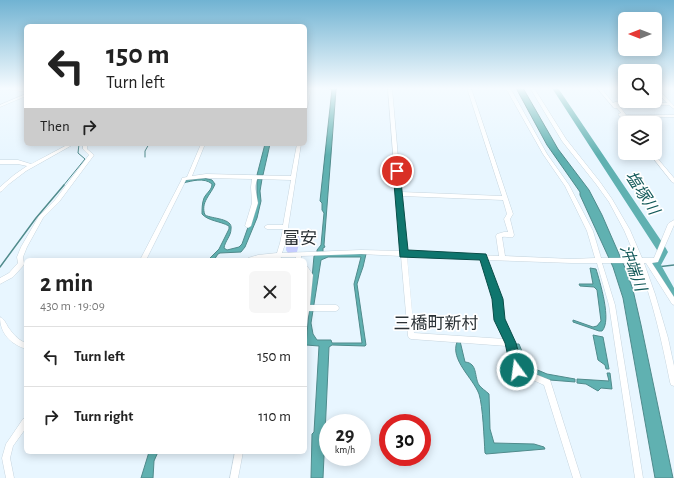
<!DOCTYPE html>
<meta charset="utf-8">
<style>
:root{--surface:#fff;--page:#f6f6f6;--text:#222;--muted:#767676;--line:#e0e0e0}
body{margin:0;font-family:"Alegreya Sans","Noto Sans JP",sans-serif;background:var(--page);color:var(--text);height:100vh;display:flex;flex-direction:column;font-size:15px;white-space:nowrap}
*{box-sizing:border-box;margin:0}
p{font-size:13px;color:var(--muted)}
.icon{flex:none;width:22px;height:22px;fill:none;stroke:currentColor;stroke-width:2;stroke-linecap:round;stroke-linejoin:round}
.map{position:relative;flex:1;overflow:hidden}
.details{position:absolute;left:24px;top:258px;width:283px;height:196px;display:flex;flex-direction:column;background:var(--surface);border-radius:6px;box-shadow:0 2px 10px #0003}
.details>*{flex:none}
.hud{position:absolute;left:24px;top:24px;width:283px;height:122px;border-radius:6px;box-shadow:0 2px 10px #0003;background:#fff;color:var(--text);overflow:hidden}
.needle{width:26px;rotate:270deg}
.tools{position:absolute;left:618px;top:12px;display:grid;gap:8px}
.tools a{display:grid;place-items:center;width:44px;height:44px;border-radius:6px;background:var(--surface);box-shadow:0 2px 10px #0003;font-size:20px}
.speed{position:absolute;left:319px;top:414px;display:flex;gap:8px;font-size:20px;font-weight:700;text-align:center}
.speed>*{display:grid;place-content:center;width:52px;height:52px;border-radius:50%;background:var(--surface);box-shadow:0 2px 10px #0003;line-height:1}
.speed small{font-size:10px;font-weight:400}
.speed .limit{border:6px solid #d22;background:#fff;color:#111}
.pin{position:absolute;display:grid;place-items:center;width:34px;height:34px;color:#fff;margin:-17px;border:2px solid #fff;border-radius:50%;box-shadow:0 1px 4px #0007}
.me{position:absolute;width:44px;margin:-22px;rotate:346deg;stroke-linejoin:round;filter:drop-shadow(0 0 3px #0008)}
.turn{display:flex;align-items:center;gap:14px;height:84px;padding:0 16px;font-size:18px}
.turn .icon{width:52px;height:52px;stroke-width:2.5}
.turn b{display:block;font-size:28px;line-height:34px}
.then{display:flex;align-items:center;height:38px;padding:0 16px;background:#0003;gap:8px;font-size:15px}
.round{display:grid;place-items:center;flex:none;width:42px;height:42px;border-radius:6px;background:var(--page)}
.summary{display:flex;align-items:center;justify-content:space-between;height:68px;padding:0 16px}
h1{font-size:24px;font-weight:600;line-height:30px}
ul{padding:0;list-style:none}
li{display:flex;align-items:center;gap:12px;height:60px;padding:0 16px;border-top:1px solid var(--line)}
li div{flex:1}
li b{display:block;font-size:15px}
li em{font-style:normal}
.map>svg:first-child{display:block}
</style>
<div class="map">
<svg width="674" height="478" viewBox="0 0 674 478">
<rect width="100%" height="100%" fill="#e8f6ff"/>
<path fill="#c5ccfe" d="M301,235L297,252L288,253L286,250L287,236Z"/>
<path fill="#60b1b1" stroke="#508b8c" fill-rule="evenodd" d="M322,88H338L336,90L324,245L325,247L323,248V252L366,254L363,267L357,284L366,345L365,346L332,345L329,347L323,478H311L312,434L314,432L319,346L306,345L314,256L317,254V250L321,245L324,213L322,210V203L320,201L332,89ZM328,257H361L354,284L362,343H332L331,340H317L313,334L311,323L321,260Z
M516,88H523L558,149L589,190L602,215L626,270L633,290L641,325L673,478H655L623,298L613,267L580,195V192L547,145Z
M265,144H270L263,175H257Z
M203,178L212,180L215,184C211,195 200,202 205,215C212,219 233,218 231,229C231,236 225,241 224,248L227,250L239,247L242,244L257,202V181L258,179H262L260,191L261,201L257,218L245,247L241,252L220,253L218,254L214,260H208L219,249L229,229V226C220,221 208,221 202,214C202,209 202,203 204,198C207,192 212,190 212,184C204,177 192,181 183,183L185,180Z
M590,268L596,269C600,282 612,321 602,331H599L573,322V320L593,327L597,326L601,321L597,290L594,287L580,286L579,284H593Z
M593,335L603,337L609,369H606L605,365L598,360Z
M460,341L465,362C478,363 474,377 479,385C481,388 486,391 489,394L490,429L494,443L534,444L544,447L545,449L486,454L485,453C484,438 483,407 479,394C473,378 450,360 457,342Z
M513,344H519L528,366L547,374L575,379V382L550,380L521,370Z
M607,373H610L612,389L601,388L598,391L586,384L577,383V379L609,381Z
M149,452H158L154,461L153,478H141Z"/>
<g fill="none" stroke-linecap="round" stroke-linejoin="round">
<path stroke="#508b8c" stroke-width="1" d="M145,157V151L149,144
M63,186L85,159L78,153L79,144"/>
<path stroke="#508b8c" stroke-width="1.5" d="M0,267L36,218L64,185
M657,267L674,265"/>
<path fill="#60b1b1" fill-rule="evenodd" d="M552,88H558L664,245L668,252L661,265L674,288V301L670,300L652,269L651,265L658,252L657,250Z"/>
<defs>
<path id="minor" d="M6,88H14L26,90V92L8,89Z
M307,88H311L307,109L305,110V99Z
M388,88H392L401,192L502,196L467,88H471L513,214L510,219L514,235L513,237C509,238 506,236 502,237L505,256L572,259L595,258L587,231L565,186L543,154L508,92L505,88H509L512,91L547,154L569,185L593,231L601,258H636L624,230L609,202L596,184L562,141L530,88H534L566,139L600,182L612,199L630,230L642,258H654L668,224L669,223L674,220V225L658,262L652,263L674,297V305L672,304L646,263H644L655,294L668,338L674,366V386L671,385L670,382C662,342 653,301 638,263H602L615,305L643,478H635L609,305L597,263H572L487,260L501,299L502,320L513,343L520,368L550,380L551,383L581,478H573L544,385L515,372L507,346L411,339L409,338L408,336L401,256L361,254L301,256V260H295L296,257H281L280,260H274L275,258L256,260H247L248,258L258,255L277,253L280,243L283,229H267L264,227L267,225H283L291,180L257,179L255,187L258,203L251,226L248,228L245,226L252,203L251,187L252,179L206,178L186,180L146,260H140L182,179V178L187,177L201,144H205L192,176L206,174L291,176L297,144H301L287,234H292L310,229L313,231L312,232L292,238H287L282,253L361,250L401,251L397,195L396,194V193ZM402,196L503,200L507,214L504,219L508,232H504L497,234L496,236L499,256L407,252ZM407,256L481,259L495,299L496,320L505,339L414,333Z
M597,88H601L613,103L615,102L667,103L655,90V88H657L674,106V109L669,105L618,104L626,115H674V117H625L629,123H625L618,114L621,113L617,108H614Z
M26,94V96L0,107V105Z
M69,144H74L26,171L9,184L2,191L0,192V187L14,175L27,166L18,164H0V160H18L31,164Z
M83,144H87V149L94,155L59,202L43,218L27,247L23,257L24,264L23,266L13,277L0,284V278L9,273L18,263L17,257L21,247L39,216L55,200L89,155L83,149Z
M649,153H653L674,178V183L672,182Z
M305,266H307L313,275L310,305H336L338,306L339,308L338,310L336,311H309L307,321L305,322V292L307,275L305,273Z
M0,317C4,319 6,323 8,327C13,334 18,340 26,343V349C11,344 0,334 0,317Z
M26,418V428L13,446L10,458L14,478H6L2,458L6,444L23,419Z
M235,452H243L238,478H230Z"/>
</defs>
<use href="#minor" stroke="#a4b4be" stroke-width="0.5"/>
<use href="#minor" fill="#fff" fill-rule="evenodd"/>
</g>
<linearGradient id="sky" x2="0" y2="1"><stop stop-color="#71b3d2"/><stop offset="0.57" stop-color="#f5fbff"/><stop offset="1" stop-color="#f5fbff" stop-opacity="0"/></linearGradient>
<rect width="674" height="155" fill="url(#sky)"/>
<path fill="#0f766e" stroke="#0a4d48" d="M397,168L400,171L408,250L486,254L503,299L505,319L516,343L523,370L521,374L517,376L513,374L511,370L505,343L494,320L492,299L480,260L400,257L393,171Z"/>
<g text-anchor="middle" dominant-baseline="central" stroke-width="3.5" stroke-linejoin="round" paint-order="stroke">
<g font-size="16" font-style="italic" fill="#115858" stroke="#fff">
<text transform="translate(642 193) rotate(57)">塩塚川</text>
<text transform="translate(633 268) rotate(70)">沖端川</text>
</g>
<g font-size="17" fill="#2b3236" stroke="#fff">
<text x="300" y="238">富安</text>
<text x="436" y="323">三橋町新村</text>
</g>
</g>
</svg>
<div class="tools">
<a><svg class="needle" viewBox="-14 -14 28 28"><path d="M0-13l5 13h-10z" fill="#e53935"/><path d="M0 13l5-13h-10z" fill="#767676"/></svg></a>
<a><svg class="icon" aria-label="search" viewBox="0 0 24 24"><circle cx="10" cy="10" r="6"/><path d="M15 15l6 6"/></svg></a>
<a><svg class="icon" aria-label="layers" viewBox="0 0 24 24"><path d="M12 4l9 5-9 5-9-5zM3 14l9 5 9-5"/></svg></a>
</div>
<div class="speed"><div>29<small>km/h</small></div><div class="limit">30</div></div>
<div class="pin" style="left:397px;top:171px;background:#d93025"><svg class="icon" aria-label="arrive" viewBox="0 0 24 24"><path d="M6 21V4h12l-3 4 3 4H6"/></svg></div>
<svg class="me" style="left:517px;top:370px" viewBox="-20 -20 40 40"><circle r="17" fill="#0f766e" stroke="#fff" stroke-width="3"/><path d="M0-11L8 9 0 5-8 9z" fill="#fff"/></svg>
<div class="hud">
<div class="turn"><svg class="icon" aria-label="left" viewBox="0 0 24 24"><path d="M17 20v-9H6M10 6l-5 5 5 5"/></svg><div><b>150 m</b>Turn left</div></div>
<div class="then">Then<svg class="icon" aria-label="right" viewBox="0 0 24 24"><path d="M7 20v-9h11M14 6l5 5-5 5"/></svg></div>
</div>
<section class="details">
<div class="summary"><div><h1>2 min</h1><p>430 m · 19:09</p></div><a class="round"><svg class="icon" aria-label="close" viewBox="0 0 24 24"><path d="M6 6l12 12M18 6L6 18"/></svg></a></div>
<ul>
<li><svg class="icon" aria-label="left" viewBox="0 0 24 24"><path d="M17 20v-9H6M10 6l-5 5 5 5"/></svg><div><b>Turn left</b></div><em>150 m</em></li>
<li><svg class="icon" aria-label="right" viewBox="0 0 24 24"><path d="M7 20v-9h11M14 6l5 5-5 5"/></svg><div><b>Turn right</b></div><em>110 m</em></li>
</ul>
</section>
</div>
